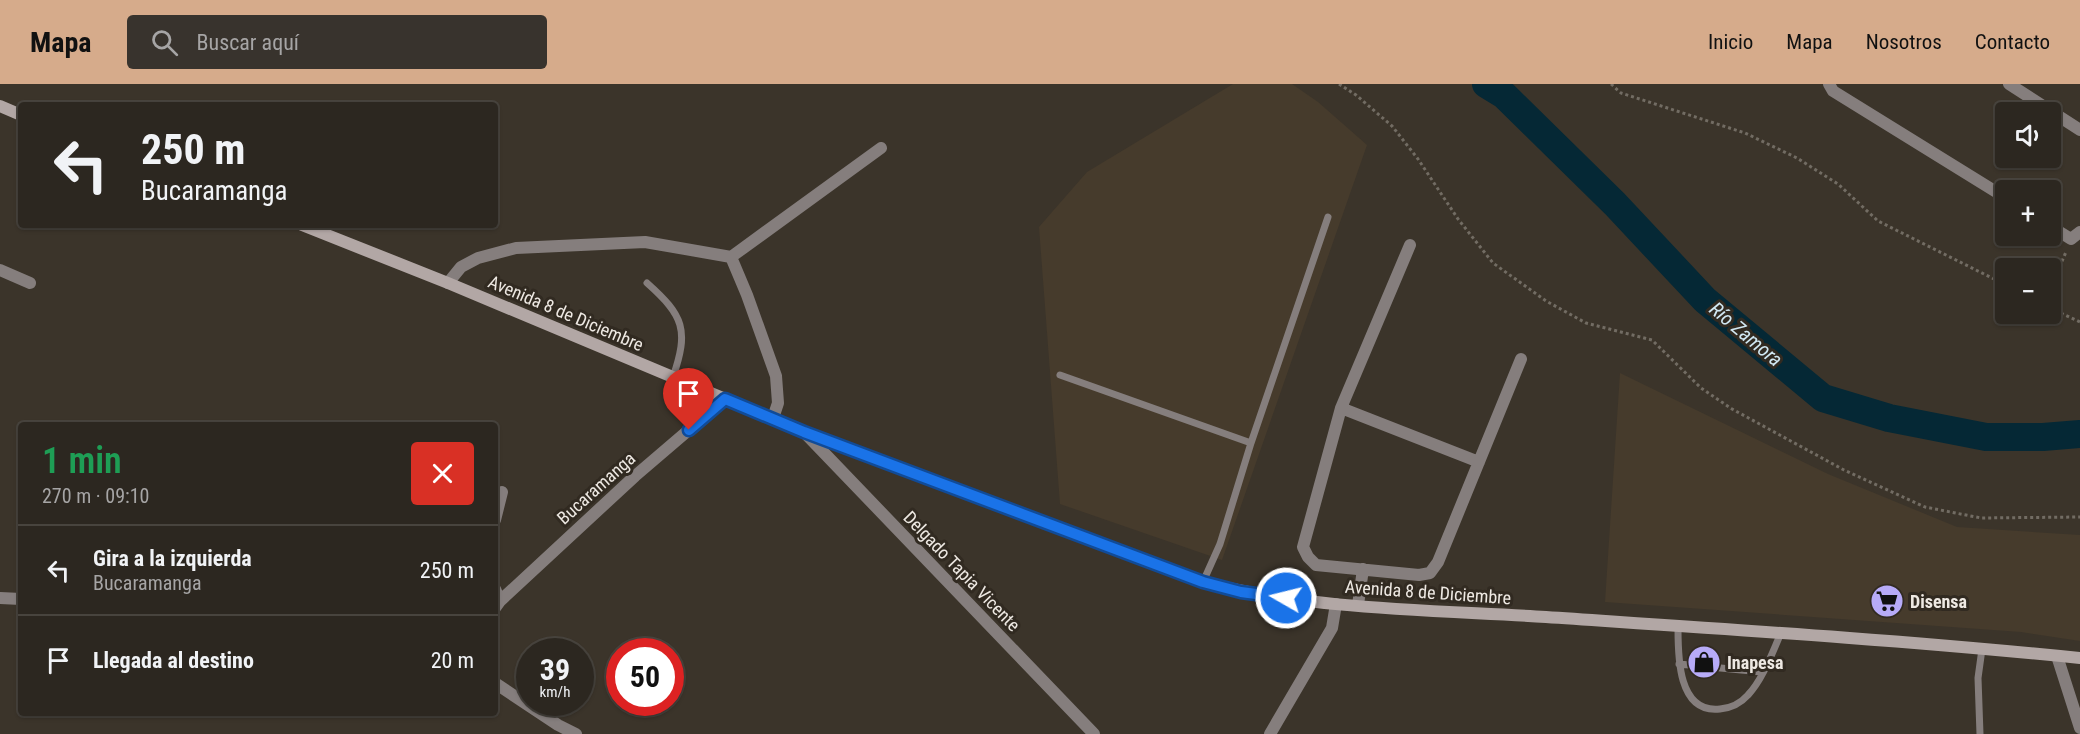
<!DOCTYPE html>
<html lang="es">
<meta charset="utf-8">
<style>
:root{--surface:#2c2720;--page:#38332d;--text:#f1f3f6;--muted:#a6a5a5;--line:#48443e;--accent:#d6ab8b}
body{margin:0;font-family:"Roboto Condensed",sans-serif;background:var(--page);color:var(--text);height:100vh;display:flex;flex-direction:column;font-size:22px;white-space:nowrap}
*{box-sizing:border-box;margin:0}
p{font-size:20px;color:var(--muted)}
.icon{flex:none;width:33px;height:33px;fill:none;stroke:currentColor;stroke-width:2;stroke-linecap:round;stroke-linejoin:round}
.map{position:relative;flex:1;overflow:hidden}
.drawer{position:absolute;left:18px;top:338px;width:480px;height:294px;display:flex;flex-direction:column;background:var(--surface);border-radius:6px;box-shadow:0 2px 4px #0004,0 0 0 2px var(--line)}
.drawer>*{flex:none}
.banner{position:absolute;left:18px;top:18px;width:480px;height:126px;border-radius:6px;box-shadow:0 2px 4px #0004,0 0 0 2px var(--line);background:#2c2720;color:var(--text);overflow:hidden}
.tools{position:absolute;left:1995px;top:18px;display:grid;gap:12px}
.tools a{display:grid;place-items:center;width:66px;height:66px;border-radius:6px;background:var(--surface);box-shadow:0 2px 4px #0004,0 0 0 2px var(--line);font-size:30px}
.speed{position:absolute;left:516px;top:554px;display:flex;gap:12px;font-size:30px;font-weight:700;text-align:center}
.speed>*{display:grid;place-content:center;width:78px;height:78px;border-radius:50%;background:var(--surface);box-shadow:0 2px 4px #0004,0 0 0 2px var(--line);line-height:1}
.speed small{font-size:15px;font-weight:400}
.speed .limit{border:9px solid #d22;background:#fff;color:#111}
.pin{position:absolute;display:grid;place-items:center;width:51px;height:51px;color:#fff;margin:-62px -26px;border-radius:50% 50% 50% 0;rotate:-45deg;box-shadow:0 0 6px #0007}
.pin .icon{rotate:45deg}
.me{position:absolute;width:66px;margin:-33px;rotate:278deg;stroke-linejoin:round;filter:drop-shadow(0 0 4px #0008)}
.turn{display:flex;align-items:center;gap:21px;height:126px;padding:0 24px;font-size:27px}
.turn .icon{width:78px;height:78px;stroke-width:2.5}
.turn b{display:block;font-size:42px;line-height:51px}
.round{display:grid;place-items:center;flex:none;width:63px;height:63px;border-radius:6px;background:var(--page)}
.head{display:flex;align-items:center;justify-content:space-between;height:102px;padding:0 24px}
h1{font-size:36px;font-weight:600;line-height:45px;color:#1e9e55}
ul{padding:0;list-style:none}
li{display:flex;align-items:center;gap:18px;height:90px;padding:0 24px;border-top:2px solid var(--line)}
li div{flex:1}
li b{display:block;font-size:22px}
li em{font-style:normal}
header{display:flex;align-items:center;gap:36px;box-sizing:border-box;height:84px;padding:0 30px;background:var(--accent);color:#111}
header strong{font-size:28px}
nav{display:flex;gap:33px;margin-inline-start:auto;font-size:21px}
.search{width:420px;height:54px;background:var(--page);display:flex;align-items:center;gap:15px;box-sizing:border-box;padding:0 21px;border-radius:6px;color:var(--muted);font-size:22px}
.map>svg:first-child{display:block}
</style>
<header>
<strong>Mapa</strong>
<div class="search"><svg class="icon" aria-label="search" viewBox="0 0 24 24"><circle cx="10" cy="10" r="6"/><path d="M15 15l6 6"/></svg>Buscar aquí</div>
<nav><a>Inicio</a><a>Mapa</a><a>Nosotros</a><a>Contacto</a></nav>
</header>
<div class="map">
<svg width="2080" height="650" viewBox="0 0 2080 650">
<rect width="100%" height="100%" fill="#3b342a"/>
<path fill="#463b2c" d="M1233,0H1292L1318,18L1367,61L1222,476L1060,420L1039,143L1087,88Z
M1620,289L1828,390L1957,443L2080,451V557L2021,548L1605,518Z"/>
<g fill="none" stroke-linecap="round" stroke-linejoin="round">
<path stroke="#052835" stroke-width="28" d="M1486,0L1504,11L1615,120L1705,216L1823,314L1889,334L1986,353H2043L2080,350"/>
<path stroke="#726c63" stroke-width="3" stroke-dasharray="3 3" stroke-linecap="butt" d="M1339,0L1356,11L1392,42L1418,75L1458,135L1493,179L1546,217L1586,239L1652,256L1701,304L1732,325L1844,386L1925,423L1981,434L2080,433
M1611,0L1621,9L1745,49L1797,74L1838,100L1878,137L2006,201
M2050,205L2066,168
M2050,224L2080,238"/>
<path stroke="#857e7d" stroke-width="7" d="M647,199C684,232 689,246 673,293
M1060,291L1251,359
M1203,498L1220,460L1251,359L1328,133
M1678,542C1678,570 1677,630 1720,625C1732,624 1740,620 1748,611C1763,595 1772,569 1781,549
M1679,580L1762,588
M1980,650L1978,594L1982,565"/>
<path stroke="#857e7d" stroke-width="12" d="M1829,0L1833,7L2006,114
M2009,0L2080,46
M2050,142L2071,155L2080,148
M1410,161L1341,324L1303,463L1308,473L1316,481L1419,491L1430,489L1438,478L1521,275
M731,173L747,211L776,292L778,319L773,334
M0,186L30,199
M448,199L461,183L478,174L516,164L645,158L731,173L881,64
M1341,324L1479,378
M804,348L1094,650
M495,436L502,408
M495,505L500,517
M0,514L21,515
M1358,521L1363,485
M495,524L500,517L635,392L725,315
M2057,572L2080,644
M495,599L558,641L576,650
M1270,650L1332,544L1336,520"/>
<path stroke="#b2a7a5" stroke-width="12" d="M0,22L21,31
M302,141L448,199L804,348L1203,498C1314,526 1431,526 1546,533C1724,545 1902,556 2080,574"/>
</g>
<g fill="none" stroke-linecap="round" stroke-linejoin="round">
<defs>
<path id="route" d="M689,346L725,315L804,348L1203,498L1241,508L1286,514"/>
</defs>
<use href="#route" stroke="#114b97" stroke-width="15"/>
<use href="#route" stroke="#1a73e8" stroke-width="10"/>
</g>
<defs>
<symbol id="supermarket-disc" viewBox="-11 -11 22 22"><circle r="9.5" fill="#b7abf8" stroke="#312a21"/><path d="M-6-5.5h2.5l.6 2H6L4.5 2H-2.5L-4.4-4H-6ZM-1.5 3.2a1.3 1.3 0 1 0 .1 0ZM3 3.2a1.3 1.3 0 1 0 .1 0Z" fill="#111"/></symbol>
<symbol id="shop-disc" viewBox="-11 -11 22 22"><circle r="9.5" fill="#b7abf8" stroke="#312a21"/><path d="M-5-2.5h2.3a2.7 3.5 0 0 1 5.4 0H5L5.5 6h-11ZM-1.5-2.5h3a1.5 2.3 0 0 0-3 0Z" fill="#111"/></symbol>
</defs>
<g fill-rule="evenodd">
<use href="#supermarket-disc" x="1868" y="498" width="38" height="38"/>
<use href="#shop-disc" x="1685" y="559" width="38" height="38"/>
</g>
<g text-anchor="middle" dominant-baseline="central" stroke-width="6" stroke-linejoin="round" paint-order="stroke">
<g font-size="18" fill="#eee9e3" stroke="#312a21">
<text transform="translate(566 229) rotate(23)">Avenida 8 de Diciembre</text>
<text transform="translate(596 404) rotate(-42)">Bucaramanga</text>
<text transform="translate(962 487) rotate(46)">Delgado Tapia Vicente</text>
<text transform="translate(1428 508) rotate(4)">Avenida 8 de Diciembre</text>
</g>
<g font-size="18" font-weight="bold" fill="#eee9e3" stroke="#312a21" text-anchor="start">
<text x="1910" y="517">Disensa</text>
<text x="1727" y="578">Inapesa</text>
</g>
<g font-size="20" font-style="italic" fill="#d1e8f3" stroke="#312a21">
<text transform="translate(1746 250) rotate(40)">Río Zamora</text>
</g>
</g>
</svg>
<div class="tools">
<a><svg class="icon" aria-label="sound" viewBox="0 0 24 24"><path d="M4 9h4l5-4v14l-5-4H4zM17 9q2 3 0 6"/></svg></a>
<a>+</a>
<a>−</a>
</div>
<div class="speed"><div>39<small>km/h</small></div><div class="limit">50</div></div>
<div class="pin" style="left:689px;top:346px;background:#d93025"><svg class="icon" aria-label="arrive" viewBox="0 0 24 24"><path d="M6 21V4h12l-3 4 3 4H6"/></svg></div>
<svg class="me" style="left:1286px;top:514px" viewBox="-20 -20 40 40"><circle r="17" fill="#1a73e8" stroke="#fff" stroke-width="3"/><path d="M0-11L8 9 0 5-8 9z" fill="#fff"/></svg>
<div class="banner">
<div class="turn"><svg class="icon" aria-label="left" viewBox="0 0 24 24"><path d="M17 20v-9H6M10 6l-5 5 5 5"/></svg><div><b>250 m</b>Bucaramanga</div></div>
</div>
<section class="drawer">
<div class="head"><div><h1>1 min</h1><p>270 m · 09:10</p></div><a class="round" style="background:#d93025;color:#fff"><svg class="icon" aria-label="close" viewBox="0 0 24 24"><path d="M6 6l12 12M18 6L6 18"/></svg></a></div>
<ul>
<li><svg class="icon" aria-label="left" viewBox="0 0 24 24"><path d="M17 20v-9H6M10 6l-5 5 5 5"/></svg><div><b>Gira a la izquierda</b><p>Bucaramanga</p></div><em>250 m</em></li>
<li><svg class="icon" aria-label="arrive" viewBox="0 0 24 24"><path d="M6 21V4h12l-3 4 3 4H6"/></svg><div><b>Llegada al destino</b></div><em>20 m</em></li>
</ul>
</section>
</div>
